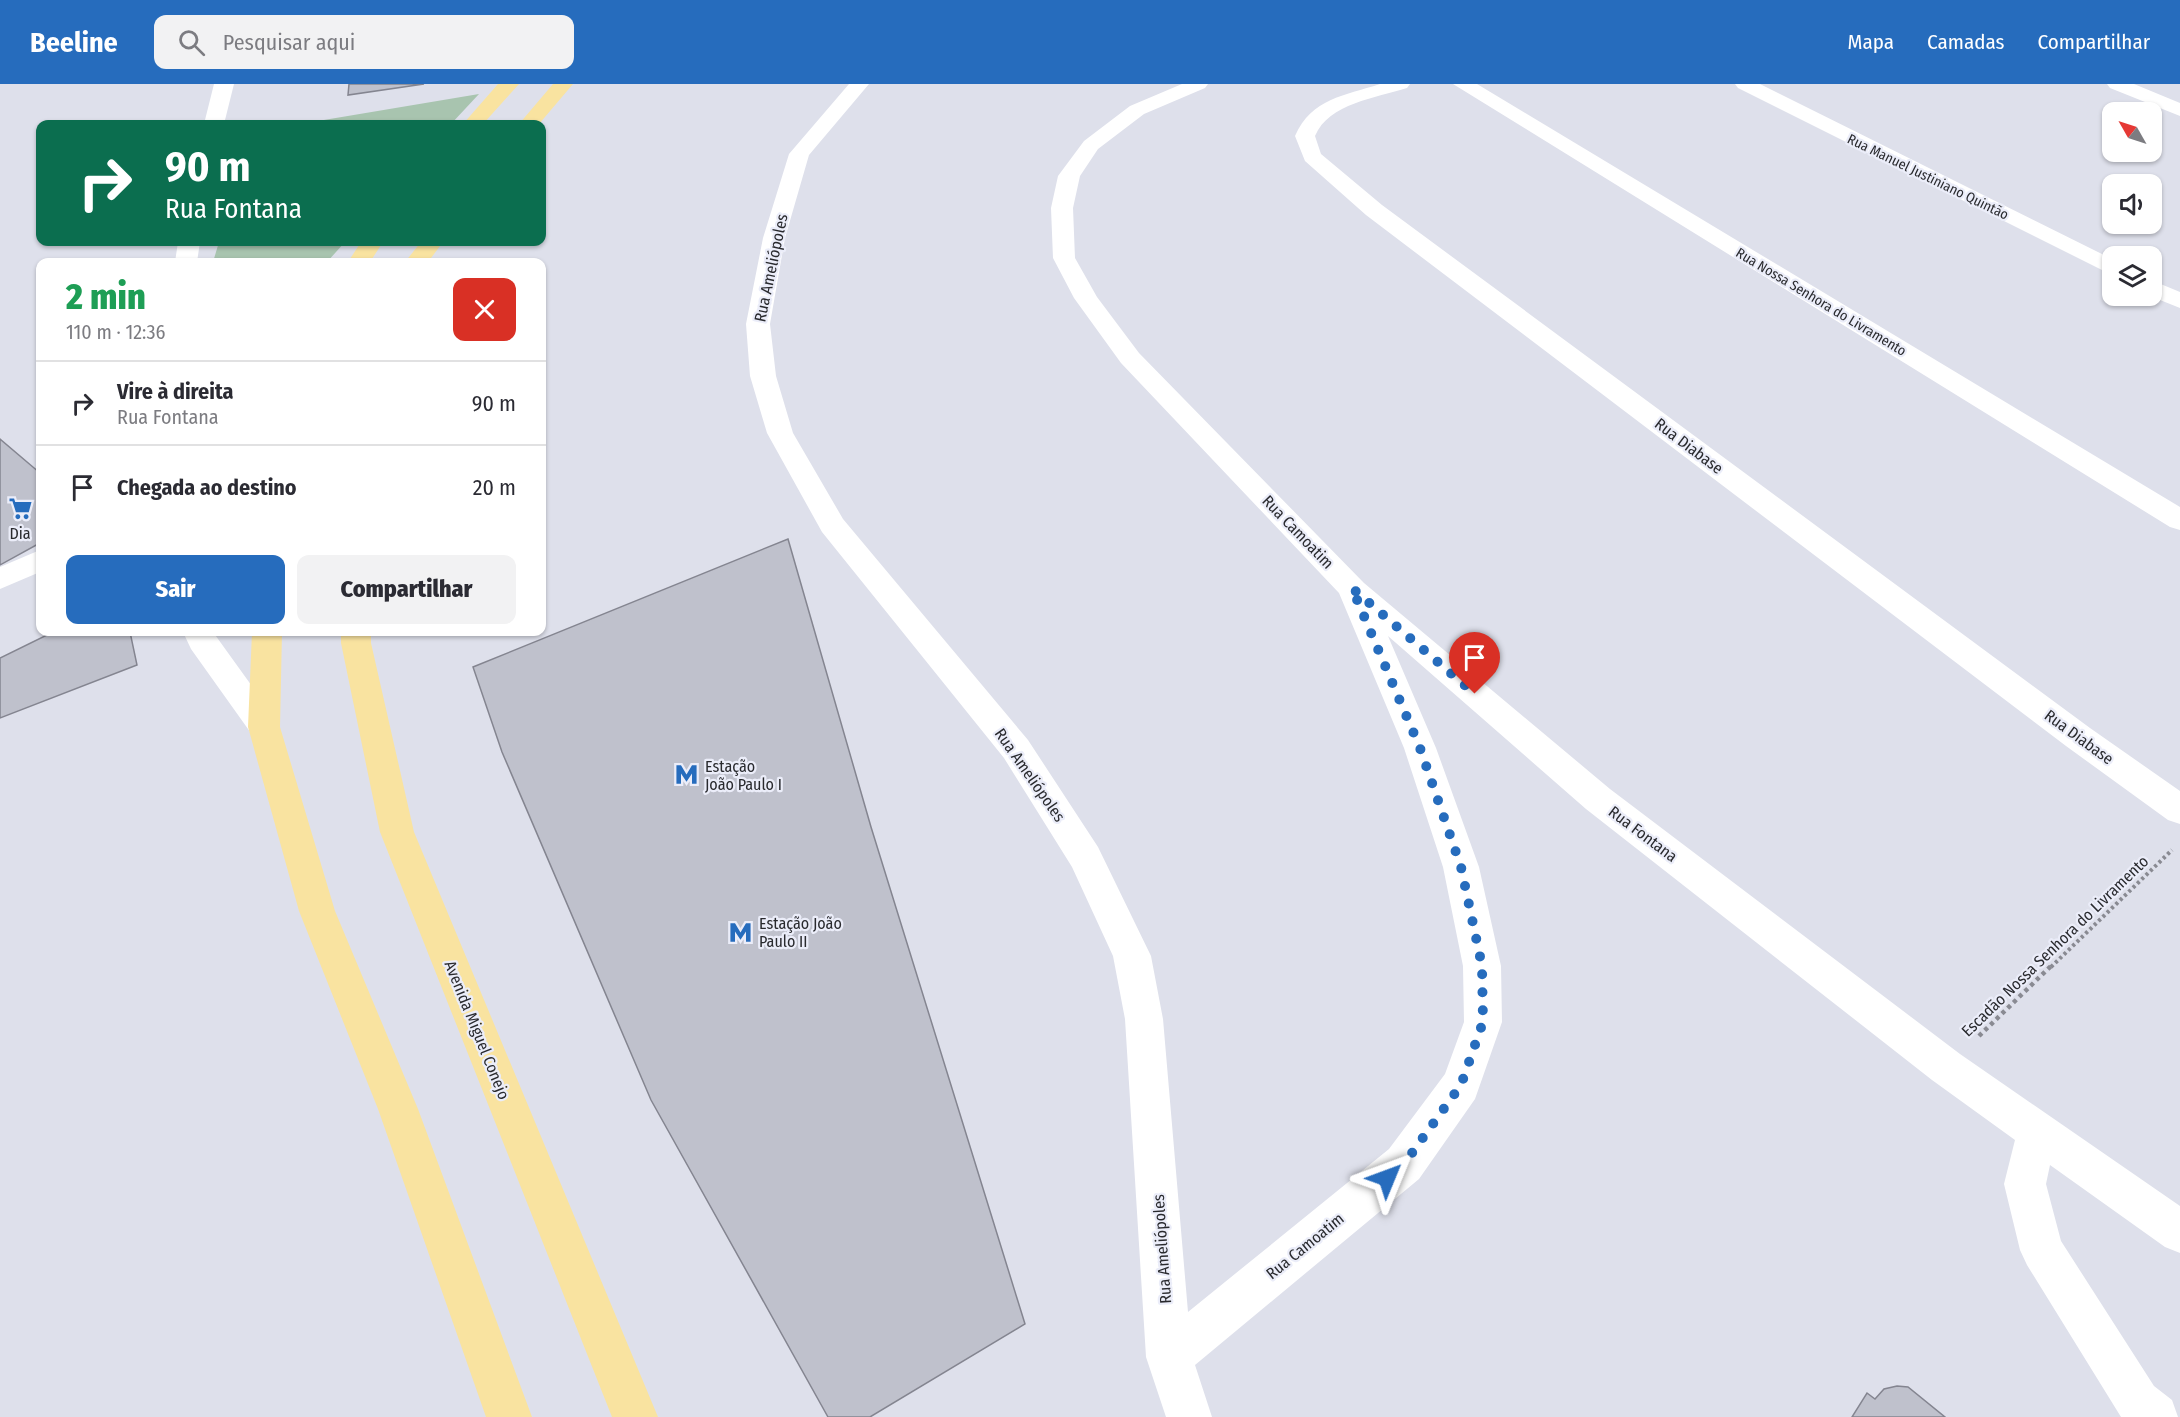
<!DOCTYPE html>
<html lang="pt">
<meta charset="utf-8">
<style>
:root{--surface:#fff;--page:#f2f2f3;--text:#2b2b33;--muted:#7c7c81;--line:#e1e1e2;--accent:#266cbd}
body{margin:0;font-family:"Fira Sans Condensed",sans-serif;background:var(--page);color:var(--text);height:100vh;display:flex;flex-direction:column;font-size:22px;white-space:nowrap}
*{box-sizing:border-box;margin:0}
p{font-size:20px;color:var(--muted)}
.icon{flex:none;width:33px;height:33px;fill:none;stroke:currentColor;stroke-width:2;stroke-linecap:round;stroke-linejoin:round}
.map{position:relative;flex:1;overflow:hidden}
.side{position:absolute;left:36px;top:174px;width:510px;height:378px;display:flex;flex-direction:column;background:var(--surface);border-radius:12px;box-shadow:0 2px 4px #0004}
.side>*{flex:none}
.guide{position:absolute;left:36px;top:36px;width:510px;height:126px;border-radius:12px;box-shadow:0 2px 4px #0004;background:#0b6e4f;color:#fff;overflow:hidden}
.needle{width:39px;rotate:309deg}
.fabs{position:absolute;left:2102px;top:18px;display:grid;gap:12px}
.fabs a{display:grid;place-items:center;width:60px;height:60px;border-radius:12px;background:var(--surface);box-shadow:0 2px 4px #0004;font-size:30px}
.pin{position:absolute;display:grid;place-items:center;width:51px;height:51px;color:#fff;margin:-62px -26px;border-radius:50% 50% 50% 0;rotate:-45deg;box-shadow:0 0 6px #0007}
.pin .icon{rotate:45deg}
.me{position:absolute;width:66px;margin:-33px;rotate:46deg;stroke-linejoin:round;filter:drop-shadow(0 0 4px #0008)}
.turn{display:flex;align-items:center;gap:21px;height:126px;padding:0 30px;font-size:27px}
.turn .icon{width:78px;height:78px;stroke-width:2.5}
.turn b{display:block;font-size:42px;line-height:51px}
.round{display:grid;place-items:center;flex:none;width:63px;height:63px;border-radius:12px;background:var(--page)}
.overview{display:flex;align-items:center;justify-content:space-between;height:102px;padding:0 30px}
h1{font-size:36px;font-weight:800;line-height:45px;color:#1e9e55}
.button{display:flex;gap:12px;margin-top:auto;padding:12px 30px}
.button a{flex:1;height:69px;border-radius:12px;background:var(--accent);color:#fff;font-size:24px;font-weight:800;line-height:69px;text-align:center}
.button a+a{background:var(--page);color:var(--text)}
ul{padding:0;list-style:none}
li{display:flex;align-items:center;gap:18px;height:84px;padding:0 30px;border-top:2px solid var(--line)}
li div{flex:1}
li b{display:block;font-size:22px}
li em{font-style:normal}
header{display:flex;align-items:center;gap:36px;box-sizing:border-box;height:84px;padding:0 30px;background:var(--accent);color:#fff}
header strong{font-size:28px}
nav{display:flex;gap:33px;margin-inline-start:auto;font-size:21px}
.search{width:420px;height:54px;background:var(--page);display:flex;align-items:center;gap:15px;box-sizing:border-box;padding:0 21px;border-radius:12px;color:var(--muted);font-size:22px}
.map>svg:first-child{display:block}
</style>
<header>
<strong>Beeline</strong>
<div class="search"><svg class="icon" aria-label="search" viewBox="0 0 24 24"><circle cx="10" cy="10" r="6"/><path d="M15 15l6 6"/></svg>Pesquisar aqui</div>
<nav><a>Mapa</a><a>Camadas</a><a>Compartilhar</a></nav>
</header>
<div class="map">
<svg width="2180" height="1333" viewBox="0 0 2180 1333">
<rect width="100%" height="100%" fill="#dee0eb"/>
<path fill="#a8c4af" d="M479,10L451,40H300Z
M219,158H345L327,178H213Z"/>
<path fill="#bfc1cc" stroke="#848590" stroke-width="1.5" d="M349,0H424L348,11Z
M0,355L40,389V459L0,481Z
M788,455L871,743L1025,1240L870,1333H828L651,1016L502,668L473,583Z
M53,548H130L137,581L0,634V574Z
M1897,1302L1908,1303L1945,1333H1852L1867,1309L1875,1315L1884,1305Z"/>
<g fill="none" stroke-linecap="round" stroke-linejoin="round">
<path stroke="#898a92" stroke-width="4" stroke-dasharray="3 3" stroke-linecap="butt" d="M2051,883L2172,766"/>
<path stroke="#898a92" stroke-width="4.5" stroke-dasharray="4 4" stroke-linecap="butt" d="M1979,952L2052,881"/>
<path fill="#fff" fill-rule="evenodd" d="M214,0H234L224,40H204Z
M849,0H869L809,71L785,154L770,240L776,292L793,349L843,435L1028,656L1098,763L1151,872L1163,935L1188,1228L1389,1065L1445,990L1464,938L1463,882L1443,783L1404,664L1339,509L1121,279L1074,214L1053,174L1051,124L1058,92L1084,57L1130,22L1182,0H1208L1205,4L1144,30L1098,65L1080,92L1073,124L1075,174L1097,213L1139,269L1364,499L1610,705L1960,970L2180,1122V1169L2165,1163L2050,1081L2046,1100L2061,1157L2154,1302L2172,1316L2178,1333H2121L2027,1181L2020,1166L2004,1100L2015,1056L1932,996L1586,725L1388,552L1436,664L1479,783L1501,882L1502,938L1475,1015L1419,1095L1195,1281L1212,1333H1166L1146,1273L1125,935L1113,872L1072,783L1004,674L822,448L767,349L750,292L746,240L763,154L789,70Z
M1380,0H1410L1407,4C1376,14 1329,19 1315,52L1321,70L1382,121L2090,644L2180,707V740L2168,736L2066,662L1366,131L1305,77L1295,52C1312,14 1344,12 1380,0Z
M1453,0H1477L2180,423V446L2170,443Z
M1735,0H1760L2112,175V191L1738,4Z
M2107,0H2134L2180,19V32L2110,4Z
M178,158H200L197,178H175Z
M2151,196L2180,208V224L2150,212Z
M40,466V488L0,505V483Z
M183,548H213L275,634L280,643L275,652L264,656L253,652L191,565Z"/>
<path fill="#f9e3a0" fill-rule="evenodd" d="M498,0H519L483,40H463Z
M553,0H573L539,40H519Z
M361,158H383L370,178H348Z
M421,158H443L428,178H405Z
M252,548H282L280,643L335,827L418,1025L532,1333H486L378,1025L299,827L248,643Z
M341,548H371V559L414,748L658,1333H612L380,748L341,559Z"/>
</g>
<g fill="none" stroke-linecap="round" stroke-linejoin="round">
<path stroke="#266cbd" stroke-width="10" stroke-dasharray="0 18" d="M1387,1094L1404,1080L1461,1001L1483,938L1482,882L1461,783L1420,664L1352,504L1475,610"/>
</g>
<defs>
<symbol id="supermarket-bare" viewBox="-9 -9 18 18"><path d="M-6-5.5h2.5l.6 2H6L4.5 2H-2.5L-4.4-4H-6ZM-1.5 3.2a1.3 1.3 0 1 0 .1 0ZM3 3.2a1.3 1.3 0 1 0 .1 0Z" fill="#266cbd" stroke="#ebedf9" stroke-width="2.5" paint-order="stroke"/></symbol>
<symbol id="metro-bare" viewBox="-9 -9 18 18"><path d="M-5.5 5V-5H-3L0 0L3-5H5.5V5H3V-.5L0 4L-3-.5V5Z" fill="#266cbd" stroke="#ebedf9" stroke-width="2.5" paint-order="stroke"/></symbol>
</defs>
<g fill-rule="evenodd">
<use href="#supermarket-bare" x="4" y="408" width="33" height="33"/>
<use href="#metro-bare" x="670" y="674" width="33" height="33"/>
<use href="#metro-bare" x="724" y="832" width="33" height="33"/>
</g>
<g text-anchor="middle" dominant-baseline="central" stroke-width="4.5" stroke-linejoin="round" paint-order="stroke">
<g font-size="14" fill="#292a2e" stroke="#ebedf9">
<text transform="translate(1928 93) rotate(26)">Rua Manuel Justiniano Quintão</text>
<text transform="translate(1821 218) rotate(31)">Rua Nossa Senhora do Livramento</text>
</g>
<g font-size="16" fill="#292a2e" stroke="#ebedf9">
<text transform="translate(771 184) rotate(-78)">Rua Ameliópoles</text>
<text transform="translate(1689 362) rotate(37)">Rua Diabase</text>
<text transform="translate(1298 448) rotate(46)">Rua Camoatim</text>
<text transform="translate(2079 653) rotate(36)">Rua Diabase</text>
<text transform="translate(1030 691) rotate(55)">Rua Ameliópoles</text>
<text transform="translate(1643 750) rotate(37)">Rua Fontana</text>
<text transform="translate(2055 862) rotate(-44)">Escadão Nossa Senhora do Livramento</text>
<text transform="translate(477 946) rotate(68)">Avenida Miguel Conejo</text>
<text transform="translate(1305 1162) rotate(-39)">Rua Camoatim</text>
<text transform="translate(1162 1165) rotate(-94)">Rua Ameliópoles</text>
</g>
<g font-size="16" fill="#292a2e" stroke="#ebedf9" text-anchor="start">
<text x="20" y="449" text-anchor="middle">Dia</text>
<text x="705" y="682">Estação<tspan x="705" dy="18">João Paulo I</tspan></text>
<text x="759" y="839">Estação João<tspan x="759" dy="18">Paulo II</tspan></text>
</g>
</g>
</svg>
<div class="fabs">
<a><svg class="needle" viewBox="-14 -14 28 28"><path d="M0-13l5 13h-10z" fill="#e53935"/><path d="M0 13l5-13h-10z" fill="#7c7c81"/></svg></a>
<a><svg class="icon" aria-label="sound" viewBox="0 0 24 24"><path d="M4 9h4l5-4v14l-5-4H4zM17 9q2 3 0 6"/></svg></a>
<a><svg class="icon" aria-label="layers" viewBox="0 0 24 24"><path d="M12 4l9 5-9 5-9-5zM3 14l9 5 9-5"/></svg></a>
</div>
<div class="pin" style="left:1475px;top:610px;background:#d93025"><svg class="icon" aria-label="arrive" viewBox="0 0 24 24"><path d="M6 21V4h12l-3 4 3 4H6"/></svg></div>
<svg class="me" style="left:1387px;top:1094px" viewBox="-20 -20 40 40"><path d="M0-17L14 15 0 8-14 15z" fill="#266cbd" stroke="#fff" stroke-width="4"/></svg>
<div class="guide">
<div class="turn"><svg class="icon" aria-label="right" viewBox="0 0 24 24"><path d="M7 20v-9h11M14 6l5 5-5 5"/></svg><div><b>90 m</b>Rua Fontana</div></div>
</div>
<section class="side">
<div class="overview"><div><h1>2 min</h1><p>110 m · 12:36</p></div><a class="round" style="background:#d93025;color:#fff"><svg class="icon" aria-label="close" viewBox="0 0 24 24"><path d="M6 6l12 12M18 6L6 18"/></svg></a></div>
<ul>
<li><svg class="icon" aria-label="right" viewBox="0 0 24 24"><path d="M7 20v-9h11M14 6l5 5-5 5"/></svg><div><b>Vire à direita</b><p>Rua Fontana</p></div><em>90 m</em></li>
<li><svg class="icon" aria-label="arrive" viewBox="0 0 24 24"><path d="M6 21V4h12l-3 4 3 4H6"/></svg><div><b>Chegada ao destino</b></div><em>20 m</em></li>
</ul>
<div class="button"><a>Sair</a><a>Compartilhar</a></div>
</section>
</div>
